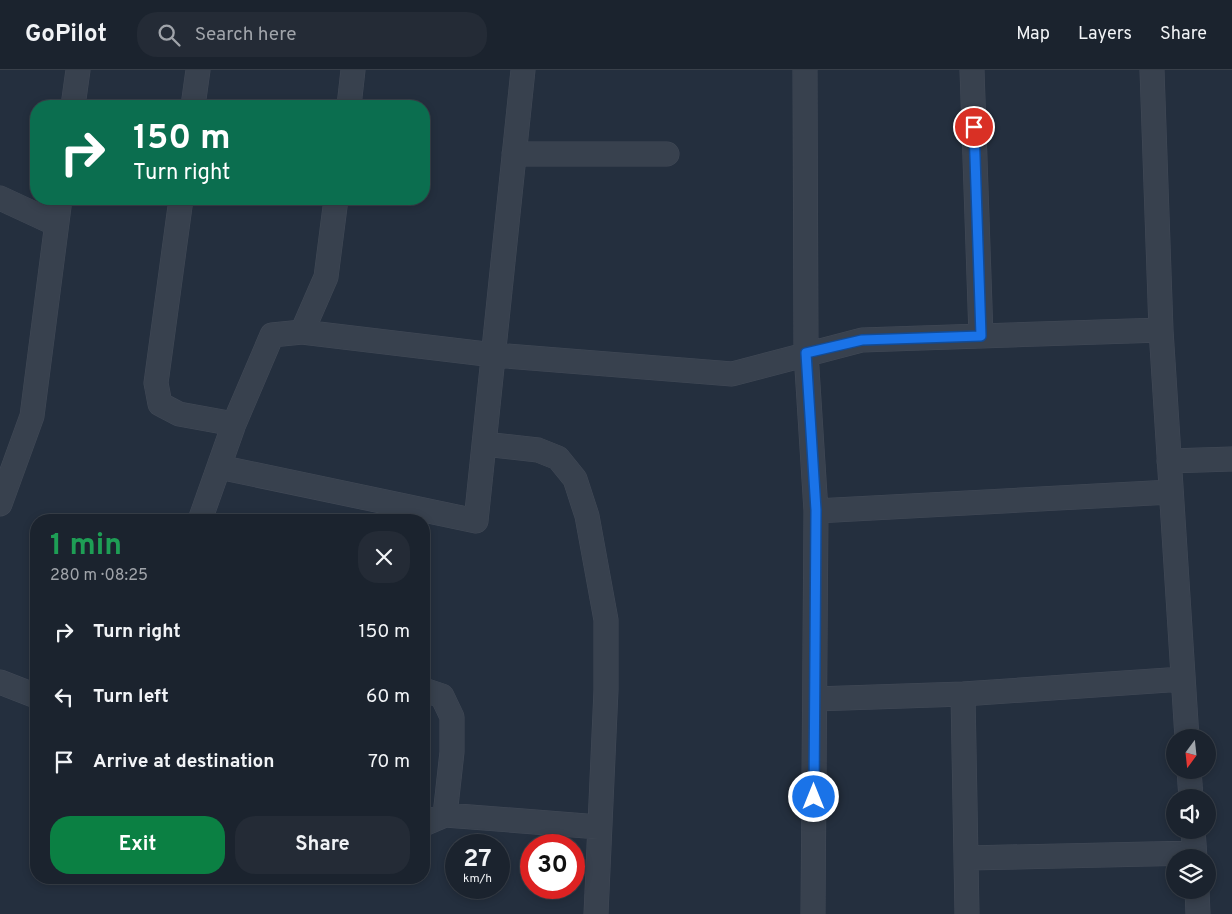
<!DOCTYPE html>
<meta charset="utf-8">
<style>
:root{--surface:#1b232e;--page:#242b36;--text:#f1f3f6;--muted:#a0a4aa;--line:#39404a;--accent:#0b8043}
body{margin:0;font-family:Overpass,sans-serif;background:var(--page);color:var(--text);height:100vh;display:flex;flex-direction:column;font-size:19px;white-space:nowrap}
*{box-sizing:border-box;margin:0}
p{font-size:16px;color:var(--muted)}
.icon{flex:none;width:28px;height:28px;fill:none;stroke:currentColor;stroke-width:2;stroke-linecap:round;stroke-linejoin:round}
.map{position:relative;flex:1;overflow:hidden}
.sheet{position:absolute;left:30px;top:444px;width:400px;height:370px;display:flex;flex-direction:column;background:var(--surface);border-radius:20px;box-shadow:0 2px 8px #0003,0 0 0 1px var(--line)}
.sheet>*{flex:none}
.banner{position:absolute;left:30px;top:30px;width:400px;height:105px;border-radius:20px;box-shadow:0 2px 8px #0003,0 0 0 1px var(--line);background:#0b6e4f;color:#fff;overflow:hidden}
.needle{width:32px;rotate:195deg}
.buttons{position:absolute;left:1166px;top:659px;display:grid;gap:10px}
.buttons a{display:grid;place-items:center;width:50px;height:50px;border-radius:50%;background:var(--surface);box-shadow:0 2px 8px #0003,0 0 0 1px var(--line);font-size:25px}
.speed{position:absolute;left:445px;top:764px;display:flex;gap:10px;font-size:25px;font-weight:700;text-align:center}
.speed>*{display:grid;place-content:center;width:65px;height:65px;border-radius:50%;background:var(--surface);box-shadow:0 2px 8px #0003,0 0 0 1px var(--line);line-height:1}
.speed small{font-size:12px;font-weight:400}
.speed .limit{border:8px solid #d22;background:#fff;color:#111}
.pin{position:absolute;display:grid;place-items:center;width:42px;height:42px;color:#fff;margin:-21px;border:2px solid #fff;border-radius:50%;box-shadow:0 1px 5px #0007}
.me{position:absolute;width:55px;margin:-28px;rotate:0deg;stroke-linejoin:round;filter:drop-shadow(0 0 4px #0008)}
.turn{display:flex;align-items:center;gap:18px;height:105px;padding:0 20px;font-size:22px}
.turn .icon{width:65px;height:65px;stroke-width:2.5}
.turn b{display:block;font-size:35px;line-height:42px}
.round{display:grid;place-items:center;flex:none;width:52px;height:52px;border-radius:20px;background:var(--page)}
.headline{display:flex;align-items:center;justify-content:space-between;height:85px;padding:0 20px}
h1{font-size:30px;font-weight:700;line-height:38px;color:#1e9e55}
.button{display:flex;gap:10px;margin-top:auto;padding:10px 20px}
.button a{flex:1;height:58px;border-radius:20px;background:var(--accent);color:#fff;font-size:20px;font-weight:700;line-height:58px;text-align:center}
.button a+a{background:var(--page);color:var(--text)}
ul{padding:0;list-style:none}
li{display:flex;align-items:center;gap:15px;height:65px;padding:0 20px}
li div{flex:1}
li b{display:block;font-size:19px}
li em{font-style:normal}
header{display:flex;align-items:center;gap:30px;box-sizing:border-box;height:70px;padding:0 25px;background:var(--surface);border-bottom:1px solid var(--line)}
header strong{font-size:24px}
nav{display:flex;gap:28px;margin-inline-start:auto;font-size:18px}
.search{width:350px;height:45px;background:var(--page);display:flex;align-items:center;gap:12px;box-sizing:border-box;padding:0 18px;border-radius:20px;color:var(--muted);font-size:19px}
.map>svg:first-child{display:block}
</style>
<header>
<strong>GoPilot</strong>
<div class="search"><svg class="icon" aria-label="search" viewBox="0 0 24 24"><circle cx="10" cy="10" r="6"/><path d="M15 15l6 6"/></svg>Search here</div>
<nav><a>Map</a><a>Layers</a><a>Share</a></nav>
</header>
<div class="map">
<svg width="1232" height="844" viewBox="0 0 1232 844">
<rect width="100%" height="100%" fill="#242f3e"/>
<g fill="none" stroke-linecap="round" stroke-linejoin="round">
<defs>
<path id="street" d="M805,0L806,283L816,441L813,844
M972,0L981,266
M1152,0L1161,260L1187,668
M73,36L78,0
M193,36L198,0
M349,36L353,0
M514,84H667
M0,128L56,154
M181,129L156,313L160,334L179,344L234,354
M302,262L326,207L336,129
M484,374L538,380L558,388L575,409L587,446L606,550V620L596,844
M1169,391L1232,389
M219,397L476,451L523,0
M0,434L32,346L60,129
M816,441L1171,422
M200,450L234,354L272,265L302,262L494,285L732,304L862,270L1161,260
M0,612L36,626
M424,620L442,626L452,647V682L445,745
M963,624L967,844
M815,629L963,624L1183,609
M1189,700L1191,728
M424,754L445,745L599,757
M1193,760L1195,788
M967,788L1194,783
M1197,820L1198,844"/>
</defs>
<use href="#street" stroke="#424a57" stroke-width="25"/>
<use href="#street" stroke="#38414e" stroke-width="24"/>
</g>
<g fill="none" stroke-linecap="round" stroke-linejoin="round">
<defs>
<path id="route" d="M814,727L816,440L806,283L862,270L981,266L974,57"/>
</defs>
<use href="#route" stroke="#114b97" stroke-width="12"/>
<use href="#route" stroke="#1a73e8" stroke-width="9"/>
</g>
</svg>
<div class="buttons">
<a><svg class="needle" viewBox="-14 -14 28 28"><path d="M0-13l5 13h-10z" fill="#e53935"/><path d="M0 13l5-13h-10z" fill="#a0a4aa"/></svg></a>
<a><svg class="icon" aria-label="sound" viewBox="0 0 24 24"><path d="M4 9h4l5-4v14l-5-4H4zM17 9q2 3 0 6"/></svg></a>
<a><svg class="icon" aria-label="layers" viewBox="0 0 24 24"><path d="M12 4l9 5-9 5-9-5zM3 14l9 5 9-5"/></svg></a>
</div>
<div class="speed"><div>27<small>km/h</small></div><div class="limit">30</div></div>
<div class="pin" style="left:974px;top:57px;background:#d93025"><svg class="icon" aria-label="arrive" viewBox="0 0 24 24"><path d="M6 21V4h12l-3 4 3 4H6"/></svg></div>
<svg class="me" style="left:814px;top:727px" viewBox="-20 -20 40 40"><circle r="17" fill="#1a73e8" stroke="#fff" stroke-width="3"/><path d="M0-11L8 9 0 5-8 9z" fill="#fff"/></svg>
<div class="banner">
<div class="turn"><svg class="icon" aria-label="right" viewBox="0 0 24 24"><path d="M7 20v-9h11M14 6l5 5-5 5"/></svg><div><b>150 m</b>Turn right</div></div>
</div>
<section class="sheet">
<div class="headline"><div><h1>1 min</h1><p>280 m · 08:25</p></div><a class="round"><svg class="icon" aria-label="close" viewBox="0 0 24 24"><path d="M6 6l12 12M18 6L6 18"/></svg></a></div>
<ul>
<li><svg class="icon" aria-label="right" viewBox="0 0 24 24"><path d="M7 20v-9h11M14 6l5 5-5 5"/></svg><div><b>Turn right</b></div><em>150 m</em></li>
<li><svg class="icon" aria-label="left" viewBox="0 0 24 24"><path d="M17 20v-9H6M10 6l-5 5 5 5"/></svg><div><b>Turn left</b></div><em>60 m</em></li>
<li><svg class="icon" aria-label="arrive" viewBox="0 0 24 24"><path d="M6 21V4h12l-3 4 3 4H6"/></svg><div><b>Arrive at destination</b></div><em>70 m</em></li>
</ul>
<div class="button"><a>Exit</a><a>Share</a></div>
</section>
</div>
